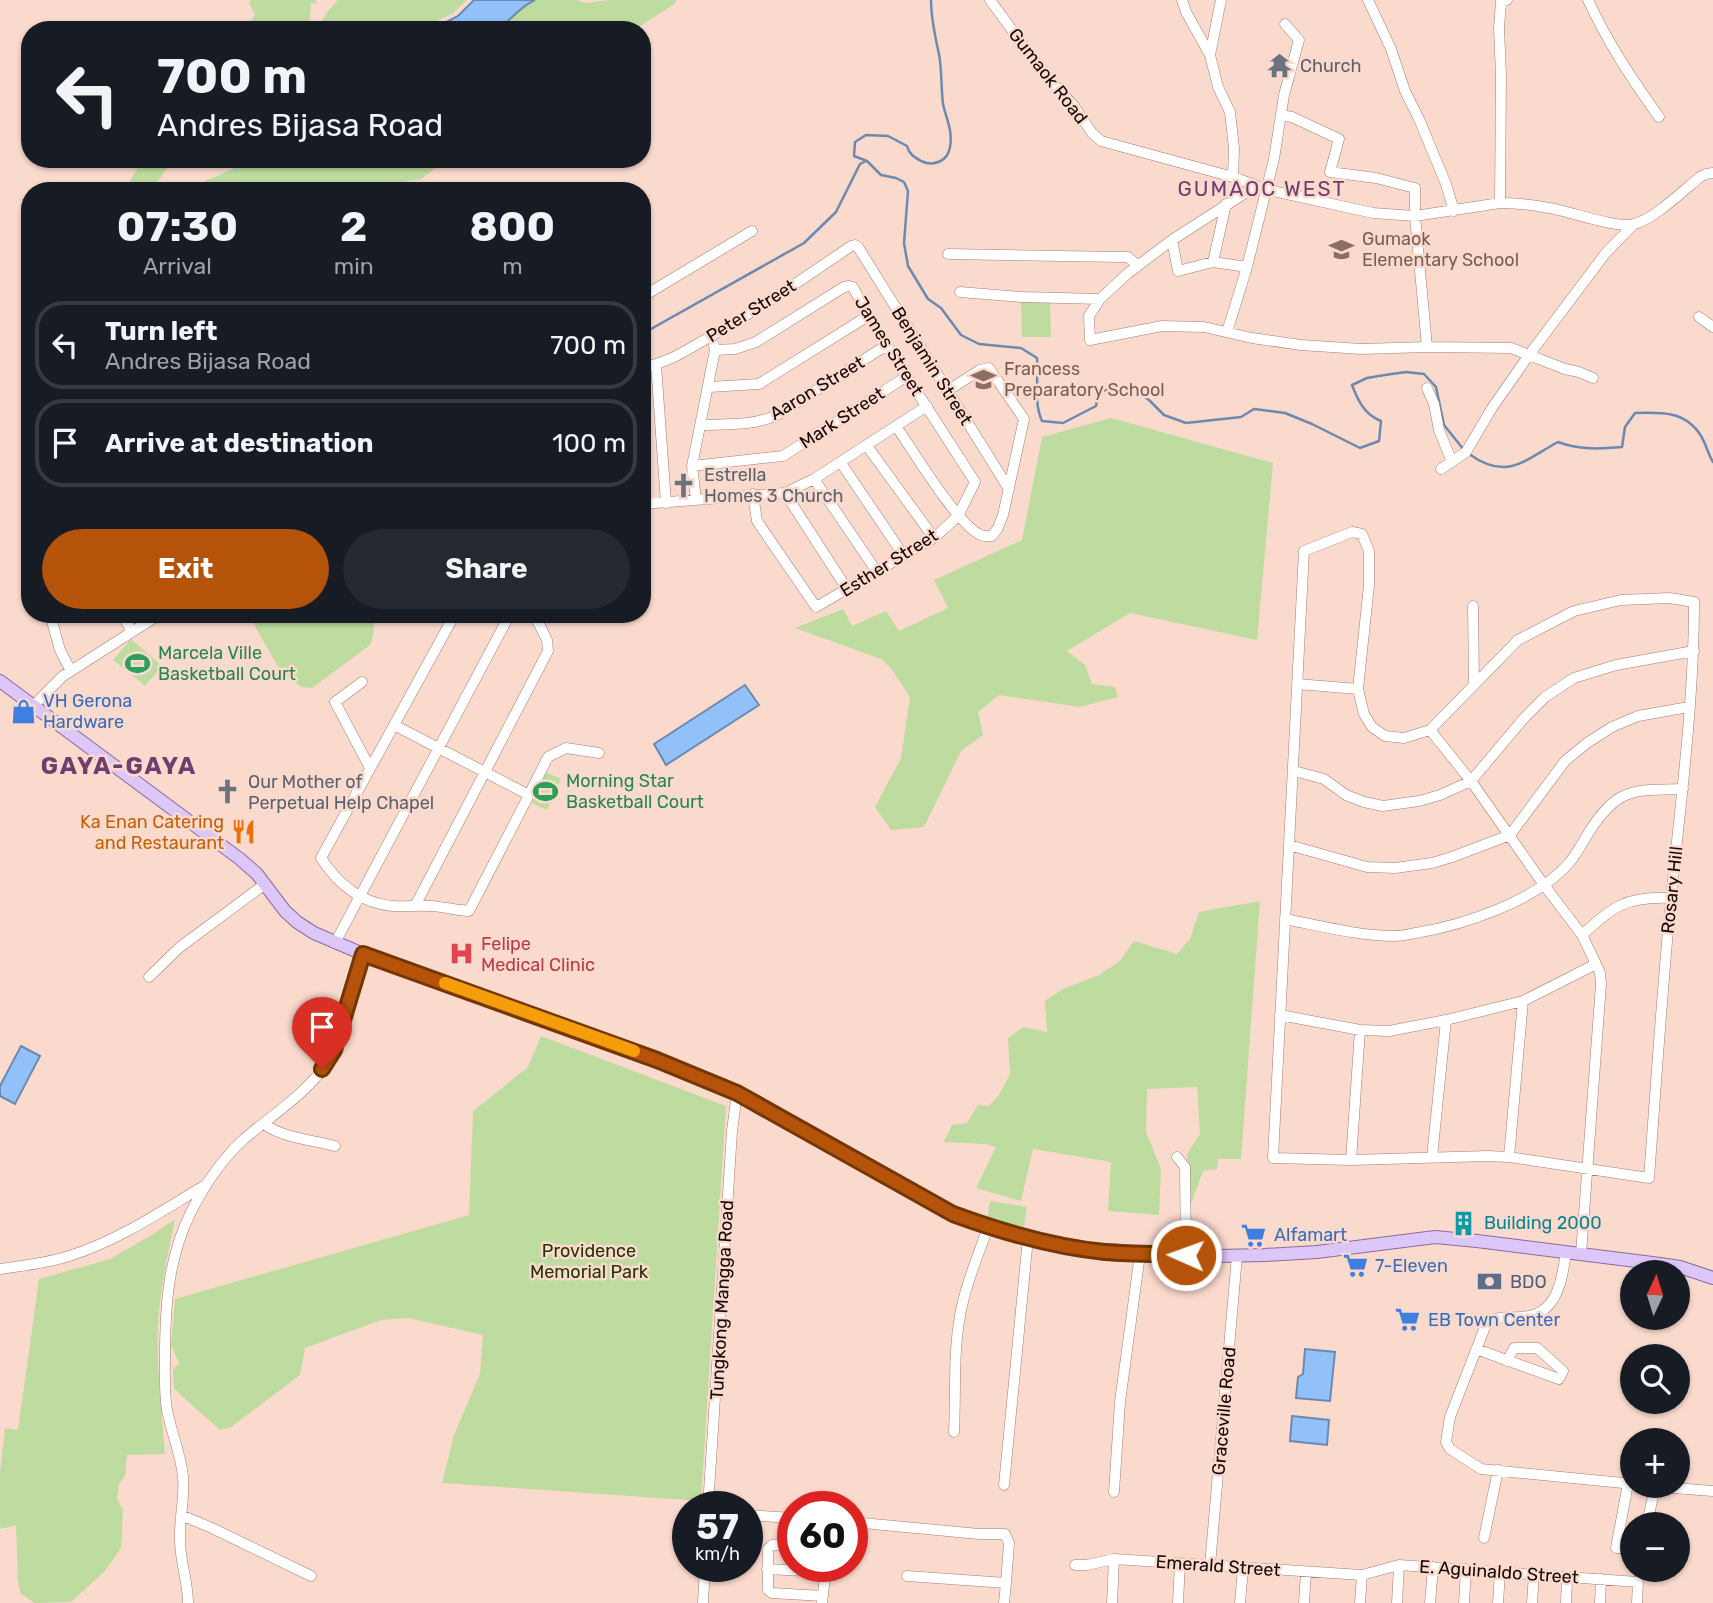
<!DOCTYPE html>
<meta charset="utf-8">
<style>
:root{--surface:#171b24;--page:#242831;--text:#f1f3f6;--muted:#9ea1a6;--line:#363941;--accent:#b45309}
body{margin:0;font-family:Rubik,sans-serif;background:var(--page);color:var(--text);height:100vh;display:flex;flex-direction:column;font-size:26px;white-space:nowrap}
*{box-sizing:border-box;margin:0}
p{font-size:23px;color:var(--muted)}
.icon{flex:none;width:38px;height:38px;fill:none;stroke:currentColor;stroke-width:2;stroke-linecap:round;stroke-linejoin:round}
.map{position:relative;flex:1;overflow:hidden}
.panel{position:absolute;left:21px;top:182px;width:630px;height:441px;display:flex;flex-direction:column;background:var(--surface);border-radius:28px;box-shadow:0 2px 5px #0004}
.panel>*{flex:none}
.guide{position:absolute;left:21px;top:21px;width:630px;height:147px;border-radius:28px;box-shadow:0 2px 5px #0004;background:#171b24;color:var(--text);overflow:hidden}
.needle{width:46px;rotate:4deg}
.fabs{position:absolute;left:1620px;top:1260px;display:grid;gap:14px}
.fabs a{display:grid;place-items:center;width:70px;height:70px;border-radius:50%;background:var(--surface);box-shadow:0 2px 5px #0004;font-size:35px}
.speed{position:absolute;left:672px;top:1491px;display:flex;gap:14px;font-size:35px;font-weight:700;text-align:center}
.speed>*{display:grid;place-content:center;width:91px;height:91px;border-radius:50%;background:var(--surface);box-shadow:0 2px 5px #0004;line-height:1}
.speed small{font-size:18px;font-weight:400}
.speed .limit{border:10px solid #d22;background:#fff;color:#111}
.pin{position:absolute;display:grid;place-items:center;width:60px;height:60px;color:#fff;margin:-72px -30px;border-radius:50% 50% 50% 0;rotate:-45deg;box-shadow:0 0 7px #0007}
.pin .icon{rotate:45deg}
.me{position:absolute;width:77px;margin:-38px;rotate:272deg;stroke-linejoin:round;filter:drop-shadow(0 0 5px #0008)}
.turn{display:flex;align-items:center;gap:24px;height:147px;padding:0 21px;font-size:32px}
.turn .icon{width:91px;height:91px;stroke-width:2.5}
.turn b{display:block;font-size:49px;line-height:60px}
.eta{display:flex;justify-content:space-evenly;align-items:center;height:119px;text-align:center}
.eta b{font-size:42px;font-weight:700;line-height:49px}
.cta{display:flex;gap:14px;margin-top:auto;padding:14px 21px}
.cta a{flex:1;height:80px;border-radius:42px;background:var(--accent);color:#fff;font-size:28px;font-weight:700;line-height:80px;text-align:center}
.cta a+a{background:var(--page);color:var(--text)}
ul{padding:0;list-style:none}
li{display:flex;align-items:center;gap:21px;height:88px;margin:0 14px 10px;padding:0 7px;border:4px solid var(--line);border-radius:28px}
li div{flex:1}
li b{display:block;font-size:26px}
li em{font-style:normal}
.map>svg:first-child{display:block}
</style>
<div class="map">
<svg width="1713" height="1603" viewBox="0 0 1713 1603">
<rect width="100%" height="100%" fill="#fbdace"/>
<path fill="#bedc9f" d="M251,0H316L317,4L311,3L310,19L303,30H245L255,15L249,3Z
M338,0H467L452,14L415,30H315L328,11Z
M535,0H576L586,3L609,0H677L673,5L634,30H580L552,27V30H489L502,26L525,5Z
M142,159H173L159,180L149,191H125Z
M254,159H448L421,179L342,191H199V184Z
M1021,299H1050L1051,337H1022Z
M1111,418L1273,463L1257,640L1130,613L1067,651L1085,665L1092,684L1115,687L1118,697L1080,707L999,695L978,712L983,735L961,751L924,827L891,830L875,807L901,758L910,697L891,668L881,659L795,628L843,609L852,626L886,611L899,631L948,608L934,580L1022,540L1042,437Z
M248,614H370C376,623 374,635 370,645L312,688L301,687L281,672Z
M131,639L162,666L145,686L113,660Z
M545,772L561,779L547,810L532,803Z
M1260,901L1241,1159H1218L1217,1169L1203,1171L1190,1207L1187,1154L1200,1134L1197,1087L1147,1089L1146,1132L1161,1169L1159,1215L1108,1211L1111,1162L1033,1149L1021,1201L976,1188L996,1147L985,1144L944,1142L952,1125L967,1123L978,1105L989,1106L999,1095L1010,1074L1008,1038L1023,1027L1047,1032L1045,1001L1063,989L1099,975L1120,961L1134,941L1177,954L1190,939L1199,912Z
M541,1036L726,1106L701,1501L442,1483L454,1435L480,1374L483,1335L408,1318L381,1320L305,1348L300,1375L231,1427L220,1430L174,1389L173,1370L179,1363L171,1345L175,1299L469,1215L473,1111L528,1067Z
M990,1201L1027,1207L1024,1227L987,1221Z
M175,1219C168,1254 160,1289 158,1325C156,1368 162,1412 165,1454L127,1455L125,1476L119,1484L117,1499L123,1510L121,1548L105,1571L71,1602L35,1603L21,1594L18,1582L16,1525L0,1529V1472L5,1428L18,1430L39,1279L110,1259L155,1233Z"/>
<path fill="#92c0f9" stroke="#6c89b0" stroke-width="2" d="M474,0H535C520,7 516,15 504,24C489,35 449,30 431,30L458,16Z
M745,685L759,705L666,765L654,744Z
M21,1046L40,1056L15,1104L0,1096V1086Z
M1305,1349L1335,1352L1330,1401L1296,1398L1298,1377L1303,1374Z
M1292,1416L1329,1420L1327,1445L1290,1441Z"/>
<g fill="none" stroke-linecap="round" stroke-linejoin="round">
<path stroke="#6c89b0" stroke-width="2.5" d="M931,0C931,19 935,36 939,54C942,70 941,87 943,104C946,118 953,131 950,147C948,161 934,167 921,161C914,157 909,154 907,146L888,136L866,135L855,142L854,156L867,161L881,175L896,178L904,182L908,191L904,243L908,266L928,299L941,308L961,335L979,344L1021,348L1037,358C1039,380 1033,401 1042,421L1063,423L1096,406L1098,392L1114,388L1131,389L1149,400L1164,415L1186,423L1241,417L1254,409L1285,413L1312,424L1360,448L1379,441L1381,421C1365,415 1358,401 1352,385L1367,378L1385,375L1406,372L1424,374L1436,387L1444,425L1464,450
M642,334L804,243L836,212L860,164L866,161
M1469,454C1507,481 1523,461 1558,442C1579,450 1600,449 1622,447L1625,427L1635,413C1661,412 1686,411 1701,436C1706,444 1708,454 1713,462"/>
<defs>
<path id="minor" d="M990,0L1043,72L1074,106L1092,133L1101,141L1233,177L1268,190L1373,213L1415,216L1500,203C1516,203 1533,205 1549,208C1570,211 1616,229 1634,224C1653,220 1684,190 1700,177L1706,174L1713,173
M1182,0L1186,12L1210,55L1218,87L1230,112L1234,148L1233,177
M1368,0L1391,49L1405,91L1419,119L1446,184L1454,211
M1588,0C1608,43 1631,78 1659,117
M1210,55L1221,0
M1281,115L1292,117L1339,139L1330,172L1376,178L1415,188V216L1427,347
M1256,186L1172,240L1127,274L1100,299L1089,316L1090,340L1162,326L1204,327L1252,338L1301,345L1361,349L1427,347L1511,348L1565,369L1579,372L1593,378
M1500,203L1501,75L1499,28L1501,2L1507,0
M1226,204L1213,262L1247,267L1274,159L1284,95L1299,40L1285,24
M1172,240L1178,271L1213,262
M948,254L1121,257H1128L1138,266
M960,292L1022,297L1100,299
M642,297L752,231
M1699,317L1713,327
M1227,332L1247,267
M715,350L735,349L756,342L844,287L849,286L853,287L868,316L975,482L958,516L934,538L816,607L757,521L753,494
M656,365L666,503
M642,367C666,364 685,351 706,339C756,311 803,279 851,246L855,245L858,247L1009,489
M709,387L759,384L868,316
M1427,388L1434,404L1439,430L1452,462
M701,425C726,424 754,426 777,415L887,345
M896,426C912,449 958,526 981,535C986,537 987,536 992,536L998,528L1003,515L1024,419L989,368L980,370L947,391
M867,446L934,538
M841,463L904,556
M692,466L783,456L907,376
M1441,469L1466,452L1492,408L1529,355L1605,254L1633,225
M814,479L877,572
M785,493L847,589
M696,499L692,466L715,350L714,345
M642,504L785,493L814,479L927,406
M1352,532L1362,534L1369,551V585L1358,689L1364,714L1372,727L1385,736L1404,738L1430,730L1518,640L1574,611L1621,600L1669,598L1694,602C1694,701 1681,800 1671,898C1662,991 1656,1085 1649,1178L1509,1157L1488,1156L1351,1160L1273,1158L1304,551Z
M1473,606L1474,684
M50,614L60,650L71,671
M122,614L132,632
M455,614L321,858C338,884 360,903 392,906C405,907 418,905 431,906C444,907 456,910 469,911L529,795
M362,682L335,702L370,768
M1297,684L1358,689
M34,705L63,676L160,614
M394,725L529,795L548,757L566,748L599,753
M1430,730L1471,781L1544,885L1582,935L1596,964L1600,973L1601,984L1581,1254
M1294,771L1324,779L1346,795L1364,802L1383,806L1419,801L1440,795L1471,781L1525,717L1545,697L1574,678L1616,665L1694,651
M1289,845L1367,867L1395,868L1432,863L1452,857L1510,835L1565,761L1587,743L1612,727L1638,716L1689,707
M415,906L548,651L547,640L534,614
M1285,919C1321,926 1359,936 1395,936C1402,936 1410,934 1416,933C1464,925 1536,901 1569,863C1577,854 1583,842 1589,832C1618,787 1633,790 1683,789
M1582,935C1614,906 1626,896 1671,898
M335,943L510,614
M149,977L180,947L265,884
M1280,1015L1360,1030L1389,1031L1446,1020L1523,1001L1596,964
M264,1124C283,1138 312,1140 335,1146
M1177,1157L1185,1167L1186,1255
M1432,1157L1446,1020
M1509,1157L1523,1001
M1351,1160L1360,1030
M1566,1252C1562,1281 1557,1316 1521,1317C1505,1318 1497,1314 1485,1327L1450,1417L1446,1442L1450,1449L1481,1469L1633,1484
M0,1269C23,1266 47,1263 69,1256C118,1241 163,1210 207,1184
M1476,1349L1559,1379L1563,1371L1537,1348H1514L1507,1361
M954,1432C956,1394 953,1354 960,1316C965,1286 978,1256 988,1227
M1628,1484L1616,1548L1633,1549
M1004,1485L1028,1238
M1647,1486L1713,1491
M1114,1492L1120,1402L1140,1254
M708,1507L732,1131L737,1093
M181,1515L212,1528L311,1576
M747,1515L793,1518
M852,1522L979,1534H1005L1009,1543L1006,1583L907,1576
M1647,1524L1655,1487
M1484,1538L1498,1470
M793,1545H772L768,1549V1590L772,1593L823,1596
M1075,1565H1087L1114,1559L1362,1575L1399,1565L1638,1582L1637,1603
M1210,1565L1237,1256
M767,1569L826,1572
M188,1603C188,1581 180,1562 180,1540C179,1519 185,1498 183,1477C181,1454 171,1432 167,1410C164,1392 165,1374 165,1357C165,1306 168,1258 191,1212C204,1186 222,1159 244,1139C273,1114 308,1093 329,1060C336,1048 339,1033 343,1020C350,998 357,976 363,954
M703,1603L705,1566
M822,1603L826,1567
M1004,1603L1006,1583
M1112,1603L1114,1559
M1178,1603L1180,1563
M1240,1603L1243,1568
M1304,1603L1306,1572
M1360,1603L1362,1575
M1397,1603L1399,1565
M1430,1603L1433,1567
M1464,1603L1466,1569
M1498,1603L1500,1572
M1532,1603L1534,1574
M1566,1603L1567,1577
M1600,1603L1601,1579"/>
<path id="major" d="M0,681L240,859L257,874L285,911L297,922L314,933L363,954L657,1060L737,1093L953,1214L988,1227L1028,1238L1068,1247L1104,1252L1218,1256L1264,1255L1317,1252L1435,1237L1477,1241L1660,1264L1680,1267L1713,1278"/>
</defs>
<use href="#minor" stroke="#a37e71" stroke-width="11"/>
<use href="#major" stroke="#896ba0" stroke-width="14"/>
<use href="#minor" stroke="#fff" stroke-width="10"/>
<use href="#major" stroke="#ddc7f8" stroke-width="12"/>
</g>
<g fill="none" stroke-linecap="round" stroke-linejoin="round">
<defs>
<path id="route" d="M322,1069L334,1050L363,954L657,1060L737,1093L953,1214C1002,1232 1053,1247 1105,1252C1132,1254 1159,1254 1186,1255"/>
</defs>
<use href="#route" stroke="#753606" stroke-width="18"/>
<use href="#route" stroke="#b45309" stroke-width="12"/>
<path stroke="#f59e0b" stroke-width="12" d="M445,983L634,1051"/>
</g>
<defs>
<symbol id="temple-bare" viewBox="-9 -9 18 18"><path d="M0-6L5-2H3V0L6.5 2.5H4V6H1.5V3h-3V6H-4V2.5H-6.5L-3 0V-2H-5Z" fill="#6b7280" stroke="#fbdace" stroke-width="2.5" paint-order="stroke"/></symbol>
<symbol id="school-bare" viewBox="-9 -9 18 18"><path d="M0-5L7-2L0 1L-7-2ZM-4 1L0 2.5L4 1V4Q0 6-4 4Z" fill="#8d6e63" stroke="#fbdace" stroke-width="2.5" paint-order="stroke"/></symbol>
<symbol id="church-bare" viewBox="-9 -9 18 18"><path d="M-1.2-6h2.4v3.5h3.3v2.4h-3.3V6h-2.4V-.1h-3.3v-2.4h3.3Z" fill="#6b7280" stroke="#fbdace" stroke-width="2.5" paint-order="stroke"/></symbol>
<symbol id="stadium-bare" viewBox="-9 -9 18 18"><path d="M0-5a6.5 5 0 1 0 0 10a6.5 5 0 1 0 0-10ZM-3.5-1.8h7v3.6h-7Z" fill="#2e9e5b" stroke="#fbdace" stroke-width="2.5" paint-order="stroke"/></symbol>
<symbol id="shop-bare" viewBox="-9 -9 18 18"><path d="M-5-2.5h2.3a2.7 3.5 0 0 1 5.4 0H5L5.5 6h-11ZM-1.5-2.5h3a1.5 2.3 0 0 0-3 0Z" fill="#3f7fe0" stroke="#fbdace" stroke-width="2.5" paint-order="stroke"/></symbol>
<symbol id="restaurant-bare" viewBox="-9 -9 18 18"><path d="M-5-6h1v4h1v-4h1v4h1v-4h1v5L-1.5 .5V6h-2V.5L-5-1ZM5-6V6H3V1.5H1.5Q1.5-4 5-6Z" fill="#e8710a" stroke="#fbdace" stroke-width="2.5" paint-order="stroke"/></symbol>
<symbol id="hospital-bare" viewBox="-9 -9 18 18"><path d="M-5-5h3v3.5h4V-5h3V5h-3V1.5h-4V5h-3Z" fill="#e0444e" stroke="#fbdace" stroke-width="2.5" paint-order="stroke"/></symbol>
<symbol id="building-bare" viewBox="-9 -9 18 18"><path d="M-4-6H4V6H1V3H-1V6H-4ZM-2.5-4.3h1.7v1.8h-1.7ZM.8-4.3h1.7v1.8H.8ZM-2.5-1h1.7V.8h-1.7ZM.8-1h1.7V.8H.8Z" fill="#0f9aa8" stroke="#fbdace" stroke-width="2.5" paint-order="stroke"/></symbol>
<symbol id="supermarket-bare" viewBox="-9 -9 18 18"><path d="M-6-5.5h2.5l.6 2H6L4.5 2H-2.5L-4.4-4H-6ZM-1.5 3.2a1.3 1.3 0 1 0 .1 0ZM3 3.2a1.3 1.3 0 1 0 .1 0Z" fill="#3f7fe0" stroke="#fbdace" stroke-width="2.5" paint-order="stroke"/></symbol>
<symbol id="bank-bare" viewBox="-9 -9 18 18"><path d="M-6-4H6V4H-6ZM0-2.3a2.3 2.3 0 1 0 0 4.6a2.3 2.3 0 1 0 0-4.6Z" fill="#5c6f8a" stroke="#fbdace" stroke-width="2.5" paint-order="stroke"/></symbol>
</defs>
<g fill-rule="evenodd">
<use href="#temple-bare" x="1262" y="48" width="35" height="35"/>
<use href="#school-bare" x="1324" y="232" width="35" height="35"/>
<use href="#school-bare" x="966" y="362" width="35" height="35"/>
<use href="#church-bare" x="666" y="468" width="35" height="35"/>
<use href="#stadium-bare" x="120" y="646" width="35" height="35"/>
<use href="#shop-bare" x="6" y="694" width="35" height="35"/>
<use href="#stadium-bare" x="528" y="774" width="35" height="35"/>
<use href="#church-bare" x="210" y="774" width="35" height="35"/>
<use href="#restaurant-bare" x="226" y="814" width="35" height="35"/>
<use href="#hospital-bare" x="444" y="936" width="35" height="35"/>
<use href="#building-bare" x="1446" y="1206" width="35" height="35"/>
<use href="#supermarket-bare" x="1236" y="1218" width="35" height="35"/>
<use href="#supermarket-bare" x="1338" y="1248" width="35" height="35"/>
<use href="#bank-bare" x="1472" y="1264" width="35" height="35"/>
<use href="#supermarket-bare" x="1390" y="1302" width="35" height="35"/>
</g>
<g text-anchor="middle" dominant-baseline="central" stroke-width="5" stroke-linejoin="round" paint-order="stroke">
<g font-size="18" fill="#5b616d" stroke="#fbdace" text-anchor="start">
<text x="1300" y="66">Church</text>
<text x="704" y="475">Estrella<tspan x="704" dy="21">Homes 3 Church</tspan></text>
<text x="248" y="782">Our Mother of<tspan x="248" dy="21">Perpetual Help Chapel</tspan></text>
</g>
<g font-size="18" fill="#150805" stroke="#fbdace">
<text transform="translate(1048 76) rotate(52)">Gumaok Road</text>
<text transform="translate(751 311) rotate(-32)">Peter Street</text>
<text transform="translate(889 346) rotate(58)">James Street</text>
<text transform="translate(932 366) rotate(58)">Benjamin Street</text>
<text transform="translate(817 388) rotate(-31)">Aaron Street</text>
<text transform="translate(842 418) rotate(-33)">Mark Street</text>
<text transform="translate(889 563) rotate(-32)">Esther Street</text>
<text transform="translate(1672 890) rotate(-84)">Rosary Hill</text>
<text transform="translate(722 1300) rotate(-87)">Tungkong Mangga Road</text>
<text transform="translate(1224 1411) rotate(-85)">Graceville Road</text>
<text transform="translate(1218 1566) rotate(4)">Emerald Street</text>
<text transform="translate(1499 1572) rotate(4)">E. Aguinaldo Street</text>
</g>
<g font-size="18" fill="#785e54" stroke="#fbdace" text-anchor="start">
<text x="1362" y="239">Gumaok<tspan x="1362" dy="21">Elementary School</tspan></text>
<text x="1004" y="369">Francess<tspan x="1004" dy="21">Preparatory School</tspan></text>
</g>
<g font-size="18" fill="#27864d" stroke="#fbdace" text-anchor="start">
<text x="158" y="653">Marcela Ville<tspan x="158" dy="21">Basketball Court</tspan></text>
<text x="566" y="781">Morning Star<tspan x="566" dy="21">Basketball Court</tspan></text>
</g>
<g font-size="18" fill="#366cbe" stroke="#fbdace" text-anchor="start">
<text x="43" y="701">VH Gerona<tspan x="43" dy="21">Hardware</tspan></text>
<text x="1274" y="1235">Alfamart</text>
<text x="1375" y="1266">7-Eleven</text>
<text x="1428" y="1320">EB Town Center</text>
</g>
<g font-size="18" fill="#c56008" stroke="#fbdace" text-anchor="end">
<text x="224" y="822">Ka Enan Catering<tspan x="224" dy="21">and Restaurant</tspan></text>
</g>
<g font-size="18" fill="#be3a42" stroke="#fbdace" text-anchor="start">
<text x="481" y="944">Felipe<tspan x="481" dy="21">Medical Clinic</tspan></text>
</g>
<g font-size="18" fill="#0d838f" stroke="#fbdace" text-anchor="start">
<text x="1484" y="1223">Building 2000</text>
</g>
<g font-size="18" fill="#223505" stroke="#fbdace">
<text x="589" y="1251">Providence<tspan x="589" dy="21">Memorial Park</tspan></text>
</g>
<g font-size="18" fill="#4e5e75" stroke="#fbdace" text-anchor="start">
<text x="1510" y="1282">BDO</text>
</g>
<g font-size="21" letter-spacing="2" fill="#6f3d70" stroke="#fbdace">
<text x="1262" y="188">GUMAOC WEST</text>
</g>
<g font-size="24" font-weight="bold" letter-spacing="2" fill="#6f3d70" stroke="#fbdace">
<text x="119" y="766">GAYA-GAYA</text>
</g>
</g>
</svg>
<div class="fabs">
<a><svg class="needle" viewBox="-14 -14 28 28"><path d="M0-13l5 13h-10z" fill="#e53935"/><path d="M0 13l5-13h-10z" fill="#9ea1a6"/></svg></a>
<a><svg class="icon" aria-label="search" viewBox="0 0 24 24"><circle cx="10" cy="10" r="6"/><path d="M15 15l6 6"/></svg></a>
<a>+</a>
<a>−</a>
</div>
<div class="speed"><div>57<small>km/h</small></div><div class="limit">60</div></div>
<div class="pin" style="left:322px;top:1069px;background:#d93025"><svg class="icon" aria-label="arrive" viewBox="0 0 24 24"><path d="M6 21V4h12l-3 4 3 4H6"/></svg></div>
<svg class="me" style="left:1186px;top:1255px" viewBox="-20 -20 40 40"><circle r="17" fill="#b45309" stroke="#fff" stroke-width="3"/><path d="M0-11L8 9 0 5-8 9z" fill="#fff"/></svg>
<div class="guide">
<div class="turn"><svg class="icon" aria-label="left" viewBox="0 0 24 24"><path d="M17 20v-9H6M10 6l-5 5 5 5"/></svg><div><b>700 m</b>Andres Bijasa Road</div></div>
</div>
<section class="panel">
<div class="eta">
<div><b>07:30</b><p>Arrival</p></div>
<div><b>2</b><p>min</p></div>
<div><b>800</b><p>m</p></div>
</div>
<ul>
<li><svg class="icon" aria-label="left" viewBox="0 0 24 24"><path d="M17 20v-9H6M10 6l-5 5 5 5"/></svg><div><b>Turn left</b><p>Andres Bijasa Road</p></div><em>700 m</em></li>
<li><svg class="icon" aria-label="arrive" viewBox="0 0 24 24"><path d="M6 21V4h12l-3 4 3 4H6"/></svg><div><b>Arrive at destination</b></div><em>100 m</em></li>
</ul>
<div class="cta"><a>Exit</a><a>Share</a></div>
</section>
</div>
